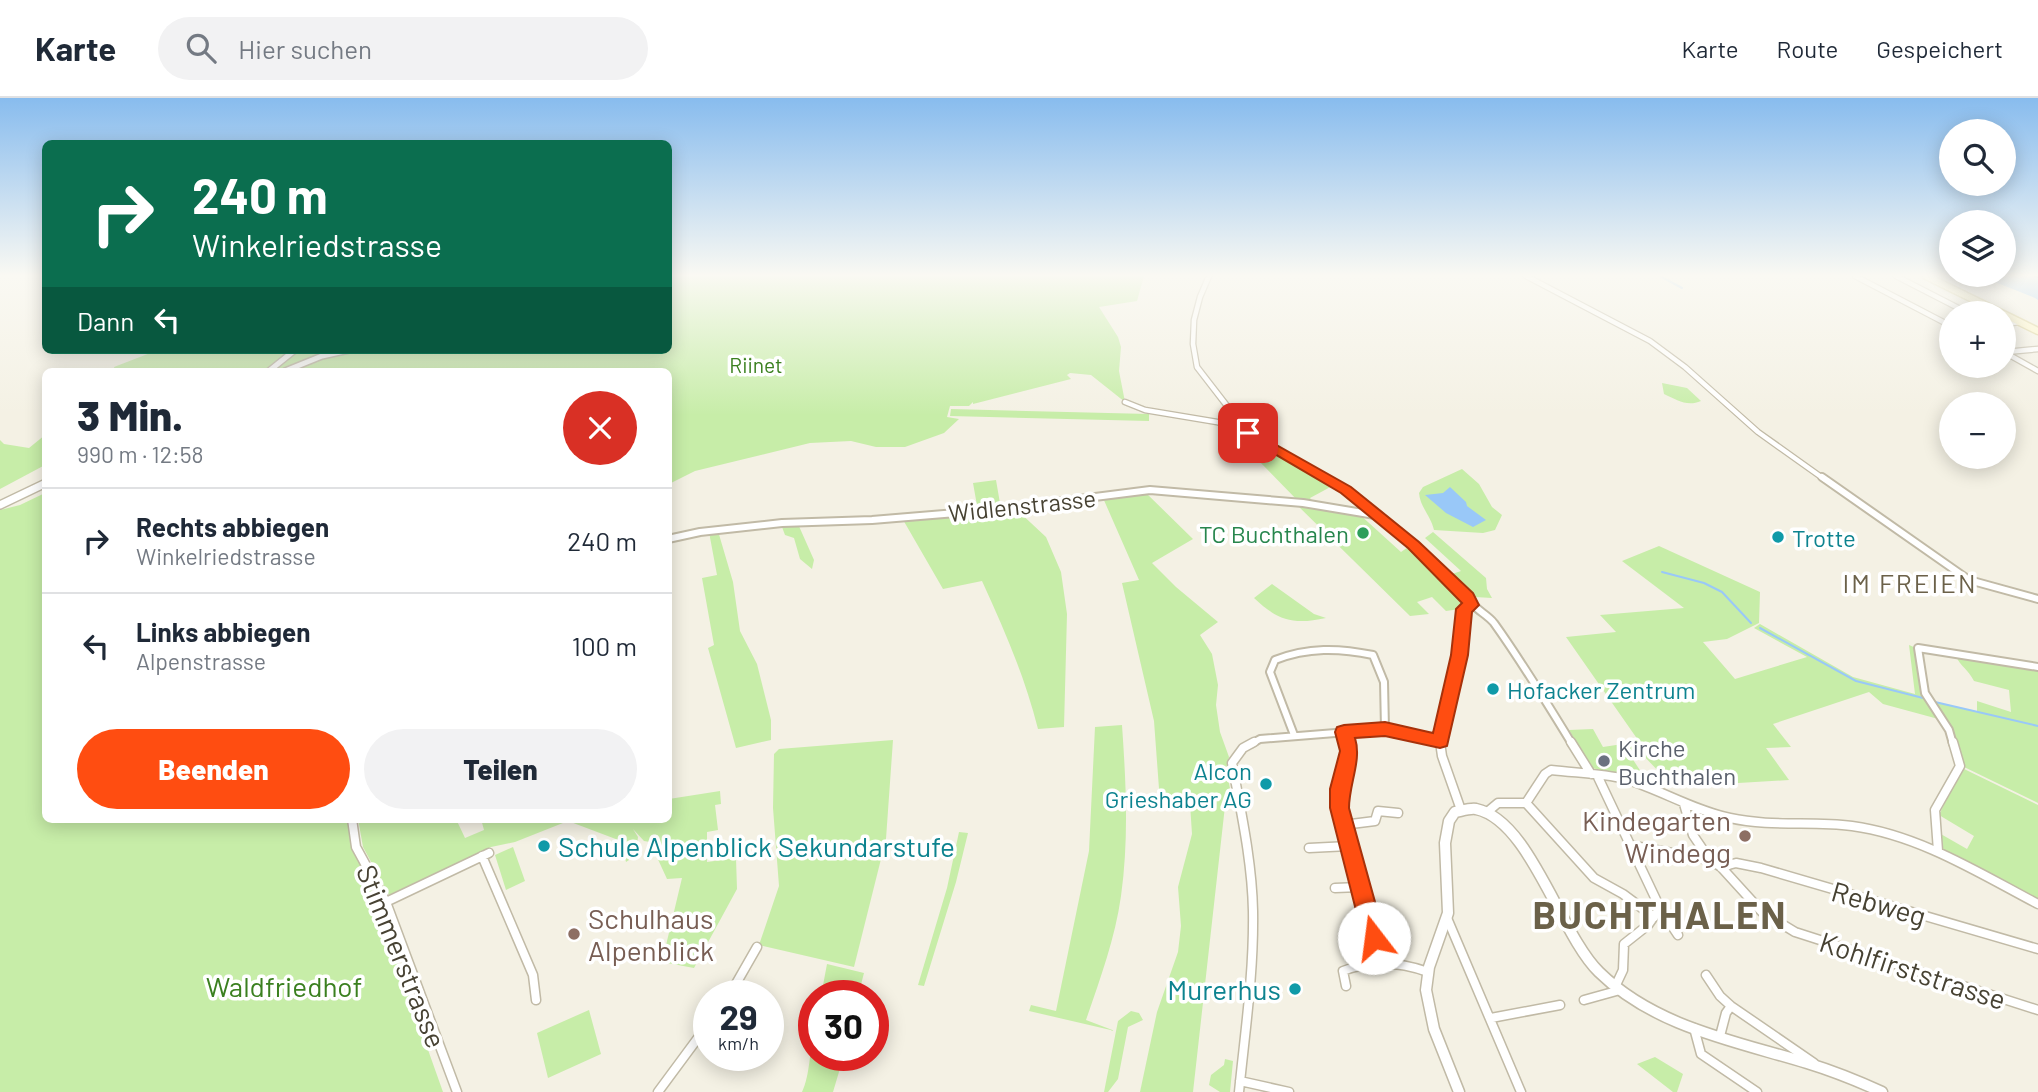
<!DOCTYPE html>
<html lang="de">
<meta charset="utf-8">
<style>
:root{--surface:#fff;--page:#f2f2f3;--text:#1f2937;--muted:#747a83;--line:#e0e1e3;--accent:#ff4d11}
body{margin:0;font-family:Barlow,sans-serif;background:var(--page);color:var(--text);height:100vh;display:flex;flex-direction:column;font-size:26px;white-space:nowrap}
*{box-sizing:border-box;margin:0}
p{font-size:23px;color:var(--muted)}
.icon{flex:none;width:38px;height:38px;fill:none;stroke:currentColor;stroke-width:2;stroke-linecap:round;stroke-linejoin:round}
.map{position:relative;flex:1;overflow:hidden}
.drawer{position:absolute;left:42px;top:270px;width:630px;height:455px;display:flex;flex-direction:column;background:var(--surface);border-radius:10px;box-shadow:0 4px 18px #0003}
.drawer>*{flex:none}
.top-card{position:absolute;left:42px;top:42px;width:630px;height:214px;border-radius:10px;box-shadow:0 4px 18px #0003;background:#0b6e4f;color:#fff;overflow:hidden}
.fabs{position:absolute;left:1939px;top:21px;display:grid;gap:14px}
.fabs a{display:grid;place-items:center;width:77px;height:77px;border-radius:50%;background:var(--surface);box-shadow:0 4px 18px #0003;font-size:35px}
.speed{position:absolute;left:693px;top:882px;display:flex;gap:14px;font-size:35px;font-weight:700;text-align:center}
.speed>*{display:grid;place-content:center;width:91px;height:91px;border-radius:50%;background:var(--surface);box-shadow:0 4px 18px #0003;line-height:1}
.speed small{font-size:18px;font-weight:400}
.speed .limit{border:10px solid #d22;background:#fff;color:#111}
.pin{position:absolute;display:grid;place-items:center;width:60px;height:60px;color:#fff;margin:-30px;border-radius:14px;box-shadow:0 4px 10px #0006}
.me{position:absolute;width:77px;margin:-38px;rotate:345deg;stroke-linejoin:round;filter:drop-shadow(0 0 5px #0008)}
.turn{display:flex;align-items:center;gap:24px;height:147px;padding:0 35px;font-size:32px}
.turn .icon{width:91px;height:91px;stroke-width:2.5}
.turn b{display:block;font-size:49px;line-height:60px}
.then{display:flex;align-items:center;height:66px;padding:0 35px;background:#0003;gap:14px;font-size:26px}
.round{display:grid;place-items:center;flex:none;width:74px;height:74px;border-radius:37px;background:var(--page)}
.headline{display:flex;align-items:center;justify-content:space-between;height:119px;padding:0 35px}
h1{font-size:42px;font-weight:800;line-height:52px}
.primary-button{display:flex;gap:14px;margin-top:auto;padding:14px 35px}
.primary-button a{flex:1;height:80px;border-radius:42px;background:var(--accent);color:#fff;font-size:28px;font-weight:800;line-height:80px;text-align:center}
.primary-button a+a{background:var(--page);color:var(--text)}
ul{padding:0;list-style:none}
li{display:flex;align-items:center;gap:21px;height:105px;padding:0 35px;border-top:2px solid var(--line)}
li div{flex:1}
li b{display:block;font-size:26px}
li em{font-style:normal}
header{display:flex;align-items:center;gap:42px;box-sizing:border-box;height:98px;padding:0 35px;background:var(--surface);border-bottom:2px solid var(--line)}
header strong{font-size:33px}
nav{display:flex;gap:38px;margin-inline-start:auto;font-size:24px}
.search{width:490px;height:63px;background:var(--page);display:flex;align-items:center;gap:18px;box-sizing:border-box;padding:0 24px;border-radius:38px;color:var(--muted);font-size:26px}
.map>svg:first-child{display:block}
</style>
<header>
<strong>Karte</strong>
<div class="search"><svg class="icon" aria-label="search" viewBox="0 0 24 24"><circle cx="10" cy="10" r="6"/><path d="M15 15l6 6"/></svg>Hier suchen</div>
<nav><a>Karte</a><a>Route</a><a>Gespeichert</a></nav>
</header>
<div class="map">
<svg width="2038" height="994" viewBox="0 0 2038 994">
<rect width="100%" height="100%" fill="#f4f1e4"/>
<path fill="#c7eda8" d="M669,178H1144L1137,203L1099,209L1118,239L1121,249L1119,273L1125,304L1091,277L1070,275L1067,277L1071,281L973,306V304L969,308H950L947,319L959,321L944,335L905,349H876L851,343L810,345L695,373L669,386L668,273H271L297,252H668Z
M158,252H292L267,273H115L114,269Z
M1662,285L1687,290L1701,303C1687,309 1677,302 1664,296Z
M951,311L1149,316V323L950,318Z
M45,337V367L0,391V342L4,346L29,350Z
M1278,354L1336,386L1310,400L1314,405L1299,404L1259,363Z
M1462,371L1479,386L1492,409L1502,417L1495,432L1483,435L1434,432C1431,418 1420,409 1419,395L1423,389Z
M996,382L1001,411L978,413L973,385Z
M1144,393L1193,441L1152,465L1176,489L1218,524L1200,537L1212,556L1218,587L1216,607L1220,634L1229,659L1226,671L1234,710L1225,708L1193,994H1140L1157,914L1178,854L1181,828L1178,789L1192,736L1190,706L1160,704L1154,623L1122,485L1139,482L1103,400Z
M45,395L46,721H352L356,749L443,994H0V412L20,407Z
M1295,405L1358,415L1401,454L1411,447L1467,504L1460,511L1446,513L1432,499L1417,504L1429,516L1410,518Z
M1015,410L1046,439L1061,474L1067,516L1064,629L1038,631C1025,579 1004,531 982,483L943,491L902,420Z
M785,426H798L814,462L812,471L800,461L794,440L785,437L782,429Z
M718,433L733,484L740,533L757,566L771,622V642L736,650L708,550L714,547L702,480L717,477L709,434Z
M1433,434L1486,480L1487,491L1492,500L1475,499L1452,476L1461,473L1425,440Z
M1659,448L1760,494L1759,525L1727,541L1703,544L1735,581L1807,559L1754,530L1760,526L1853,579L1915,596L1909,547L1916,550L1923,598L1942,622L1883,606L1869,594L1773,626L1791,649L1766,650L1789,682L1705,687L1697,677L1665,680L1639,653L1630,657L1645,680L1637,681L1592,670L1569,632L1593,631L1603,649L1629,645L1633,649L1630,644L1638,642L1566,539L1616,534L1600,517L1684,510L1622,463Z
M1272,486L1314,516L1326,520C1294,527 1278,523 1254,500Z
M1956,558L2038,570V705L1962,668L1952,634L1931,603L1977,614V603L2011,614L2009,592L1974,583C1968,571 1960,568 1956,558Z
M1122,627C1126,685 1129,741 1121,798C1115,841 1100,881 1086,922L1115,933L1029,913L1031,907L1056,913L1089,753L1095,629Z
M893,642L886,741L854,869L759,847L779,788L773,710L774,656L779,651Z
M1962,670L2038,707V803L1941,751L1939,735L1967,751L1974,738L1939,717Z
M720,693L721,706L715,707L718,732L707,734V764L736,760L737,791L694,870L662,864L682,780L667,781L650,744L644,743L633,731L638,739L637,747L630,752L629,762L626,764L621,743L568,723L515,744L491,749L389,797L363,749L358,721H456L465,740L484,732L481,721H668L669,701Z
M959,734L968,735L956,784L924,888L918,887L947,790Z
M513,749L525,783L506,792L495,757Z
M827,866L864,875L858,898H821Z
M589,912L601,956L548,980L537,935Z
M1131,913L1139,915L1143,922L1128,929L1118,981L1108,994H1104L1118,923Z
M814,931V957H844L833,994H802C810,978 810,950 814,931Z
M1655,959L1683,976L1677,994H1673L1637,966Z
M1225,961L1233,963L1230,994H1220L1209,987L1211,977L1224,967Z"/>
<path fill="#99c8f8" d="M1980,178H2038V202L2035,200Z
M1450,389L1466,404L1467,408L1486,422L1473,429L1446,415L1425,397L1443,395Z"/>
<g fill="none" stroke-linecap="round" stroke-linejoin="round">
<path stroke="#99c8f8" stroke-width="2" d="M1660,178L1682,190
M1662,474L1704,485L1722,494L1751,525
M1760,530L1856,583L1923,600
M1935,604L2038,628"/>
<path stroke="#216cbf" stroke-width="2" stroke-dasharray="7 5" stroke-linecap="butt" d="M2034,178L2038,179"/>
<defs>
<path id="minor-far2" d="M1209,178L1200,199L1194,222L1193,246L1197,269L1248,335L1326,381
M1526,178L1650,243L1685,269L1758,334L1824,381
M1855,178L1951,228
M1896,178L1968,215
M2004,226L2020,224
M2004,254L2038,273
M2006,254L2038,251
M1125,304L1145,312L1217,324L1248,335"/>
<path id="minor-far1" d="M1323,379C1378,410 1423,456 1468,499C1473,511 1486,515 1494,525C1522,564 1547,605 1572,646
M1822,379L1969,482L2038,501
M668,441L700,434L782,425L872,422L992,412L1150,392L1303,405L1375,417
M1344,634L1348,646
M1294,637L1270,574L1275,562C1308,549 1339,550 1373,557L1384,584L1385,631
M1251,646L1260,641L1385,631L1440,643
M1440,646L1460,557L1464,511L1471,507
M1953,646L1949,632L1925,595L1918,550L2038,569"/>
<path id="minor" d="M1347,644C1352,659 1340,690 1340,710L1381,866
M1440,644L1442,658L1461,712
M1571,644L1591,676
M1597,677L1660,810L1678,837
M1526,705L1594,780L1623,796L1654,819
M1684,706L1693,737L1710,762L1721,769L1762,814L1795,834L2038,912
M1486,715L1498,705H1526L1545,676L1551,672C1575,675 1602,675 1625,681C1661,692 1693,712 1730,720C1771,729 1811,723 1852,728C1919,737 1979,775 2038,806
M352,721L356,749L386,804L457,994
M1343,727L1375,723L1378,713L1398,715
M1629,747L1710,762
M1309,750L1349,748
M1938,753L1935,712L1960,668L1953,644
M482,758L533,877L536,902
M1721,769L1736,765L1761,770L2038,851
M1335,790L1360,789
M386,804L489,755
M1447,820L1521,994
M1706,877L1720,898L1731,908L1814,965
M1346,888L1343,873C1371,862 1400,864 1428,874
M1615,889L1623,872L1624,846L1648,827L1660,810
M729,898L757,849
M1584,902L1620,892
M1491,920L1560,907
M1694,930L1701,956L1757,994
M1720,938L1726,915L1731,908
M1240,983L1289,994
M658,994L709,925
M1239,994C1245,934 1254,874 1253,813C1252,763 1241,714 1232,665L1243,650L1254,644"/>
<path id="tertiary-far2" d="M269,273L295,252
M285,273L322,258L349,252"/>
<path id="tertiary-far1" d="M0,407L46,385"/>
<path id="tertiary" d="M1459,994L1434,931L1426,892L1429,869L1448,815L1445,745L1449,723L1455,714C1461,713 1470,710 1476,711C1530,722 1560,836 1599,874C1655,929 1735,943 1807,965C1833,973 1858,983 1882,994"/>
<path id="secondary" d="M1926,178L2038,233"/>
</defs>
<use href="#minor-far2" stroke="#c1baa6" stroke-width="7"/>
<use href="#minor-far1" stroke="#c1baa6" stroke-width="10"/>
<use href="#minor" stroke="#c1baa6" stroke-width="11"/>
<use href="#tertiary-far2" stroke="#c1baa6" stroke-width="8"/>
<use href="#tertiary-far1" stroke="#c1baa6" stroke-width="10"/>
<use href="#tertiary" stroke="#c1baa6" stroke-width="13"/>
<use href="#secondary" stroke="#d9ce8f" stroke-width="9"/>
<use href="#minor-far2" stroke="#fff" stroke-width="4.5"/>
<use href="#minor-far1" stroke="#fff" stroke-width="6"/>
<use href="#minor" stroke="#fff" stroke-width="8"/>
<use href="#tertiary-far2" stroke="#fff" stroke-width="5"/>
<use href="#tertiary-far1" stroke="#fff" stroke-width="7"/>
<use href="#tertiary" stroke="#fff" stroke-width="10"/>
<use href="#secondary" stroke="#fff7c4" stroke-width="6"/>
</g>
<linearGradient id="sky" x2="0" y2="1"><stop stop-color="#88bcee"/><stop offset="0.56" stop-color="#faf9f3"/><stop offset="1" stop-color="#faf9f3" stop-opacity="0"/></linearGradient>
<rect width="2038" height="317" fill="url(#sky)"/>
<path fill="#ff4d11" stroke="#a6320b" stroke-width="2" d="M1248,331L1351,389L1419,444L1473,495L1479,507L1472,514L1468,557L1447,648L1440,650L1385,638L1355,640C1362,662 1349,686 1349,710L1385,840L1382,847L1374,849L1366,847L1363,840L1330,710V691L1340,653L1335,634L1337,629L1344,627L1385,624L1433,635L1451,557L1456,511L1462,505L1408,450L1341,395L1244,338V332Z"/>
<circle fill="#2e9e5b" stroke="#fff" stroke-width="2.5" cx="1363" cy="435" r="7"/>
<g fill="#0f9aa8" stroke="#fff" stroke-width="2.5">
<circle cx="1778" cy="439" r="7"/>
<circle cx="1493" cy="591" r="7"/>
<circle cx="1266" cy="686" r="7"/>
<circle cx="544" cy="748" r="7"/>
<circle cx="1295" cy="891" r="7"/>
</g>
<circle fill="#6b7280" stroke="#fff" stroke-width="2.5" cx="1604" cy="663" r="7"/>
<g fill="#8d6e63" stroke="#fff" stroke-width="2.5">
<circle cx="1745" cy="738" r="7"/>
<circle cx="574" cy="836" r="7"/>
</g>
<g text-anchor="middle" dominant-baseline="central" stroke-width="7" stroke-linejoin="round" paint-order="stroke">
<g font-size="21" fill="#3b8020" stroke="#fff">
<text x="756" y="266">Riinet</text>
</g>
<g font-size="24" fill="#474233" stroke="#fff">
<text transform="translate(1022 407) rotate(-6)">Widlenstrasse</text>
</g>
<g font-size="24" fill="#27864d" stroke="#fff" text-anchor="end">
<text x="1349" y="435">TC Buchthalen</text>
</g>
<g font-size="24" fill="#0d838f" stroke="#fff" text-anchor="start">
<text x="1792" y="439">Trotte</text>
<text x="1507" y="591">Hofacker Zentrum</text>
<text x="1252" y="672" text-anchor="end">Alcon<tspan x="1252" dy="28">Grieshaber AG</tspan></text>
</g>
<g font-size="24" fill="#5b616d" stroke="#fff" text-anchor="start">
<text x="1618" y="649">Kirche<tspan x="1618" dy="28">Buchthalen</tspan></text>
</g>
<g font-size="26" letter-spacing="2" fill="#6b6149" stroke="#fff">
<text x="1910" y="484">IM FREIEN</text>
</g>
<g font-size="28" fill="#785e54" stroke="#fff" text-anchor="end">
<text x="1731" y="722">Kindegarten<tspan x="1731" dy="32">Windegg</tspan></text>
<text x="588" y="820" text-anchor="start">Schulhaus<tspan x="588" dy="32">Alpenblick</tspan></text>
</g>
<g font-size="28" fill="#0d838f" stroke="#fff" text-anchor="start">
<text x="558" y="748">Schule Alpenblick Sekundarstufe</text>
<text x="1281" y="891" text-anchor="end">Murerhus</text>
</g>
<g font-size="28" fill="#474233" stroke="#fff">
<text transform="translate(1879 805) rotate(16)">Rebweg</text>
<text transform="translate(402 858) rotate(68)">Stimmerstrasse</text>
<text transform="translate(1913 872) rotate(18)">Kohlfirststrasse</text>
</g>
<g font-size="28" fill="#3b8020" stroke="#fff">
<text x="284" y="888">Waldfriedhof</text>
</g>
<g font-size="38" font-weight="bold" letter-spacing="2" fill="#6b6149" stroke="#fff">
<text x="1660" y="816">BUCHTHALEN</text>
</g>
</g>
</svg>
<div class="fabs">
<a><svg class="icon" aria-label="search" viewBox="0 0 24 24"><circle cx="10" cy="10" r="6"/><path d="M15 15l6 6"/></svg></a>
<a><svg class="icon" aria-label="layers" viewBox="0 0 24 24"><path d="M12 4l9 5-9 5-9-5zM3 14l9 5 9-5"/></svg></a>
<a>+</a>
<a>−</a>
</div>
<div class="speed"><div>29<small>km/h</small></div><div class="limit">30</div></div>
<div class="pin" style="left:1248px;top:335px;background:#d93025"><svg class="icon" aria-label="arrive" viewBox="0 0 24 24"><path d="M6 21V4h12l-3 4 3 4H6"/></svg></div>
<svg class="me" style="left:1374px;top:840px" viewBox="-20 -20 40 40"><circle r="19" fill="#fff"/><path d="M0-13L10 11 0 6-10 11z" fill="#ff4d11"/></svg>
<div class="top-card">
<div class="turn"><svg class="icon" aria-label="right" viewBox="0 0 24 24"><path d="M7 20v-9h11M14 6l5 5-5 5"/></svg><div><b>240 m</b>Winkelriedstrasse</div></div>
<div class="then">Dann<svg class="icon" aria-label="left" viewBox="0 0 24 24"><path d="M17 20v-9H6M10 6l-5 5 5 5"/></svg></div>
</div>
<section class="drawer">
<div class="headline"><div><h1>3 Min.</h1><p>990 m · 12:58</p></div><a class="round" style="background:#d93025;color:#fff"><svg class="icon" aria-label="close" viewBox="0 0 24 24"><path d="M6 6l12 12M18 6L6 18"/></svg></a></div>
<ul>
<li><svg class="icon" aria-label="right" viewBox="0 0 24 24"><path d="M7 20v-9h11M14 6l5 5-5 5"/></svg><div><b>Rechts abbiegen</b><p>Winkelriedstrasse</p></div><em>240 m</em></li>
<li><svg class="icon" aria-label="left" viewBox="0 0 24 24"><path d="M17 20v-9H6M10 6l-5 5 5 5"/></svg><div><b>Links abbiegen</b><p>Alpenstrasse</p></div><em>100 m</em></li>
</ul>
<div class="primary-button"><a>Beenden</a><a>Teilen</a></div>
</section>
</div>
